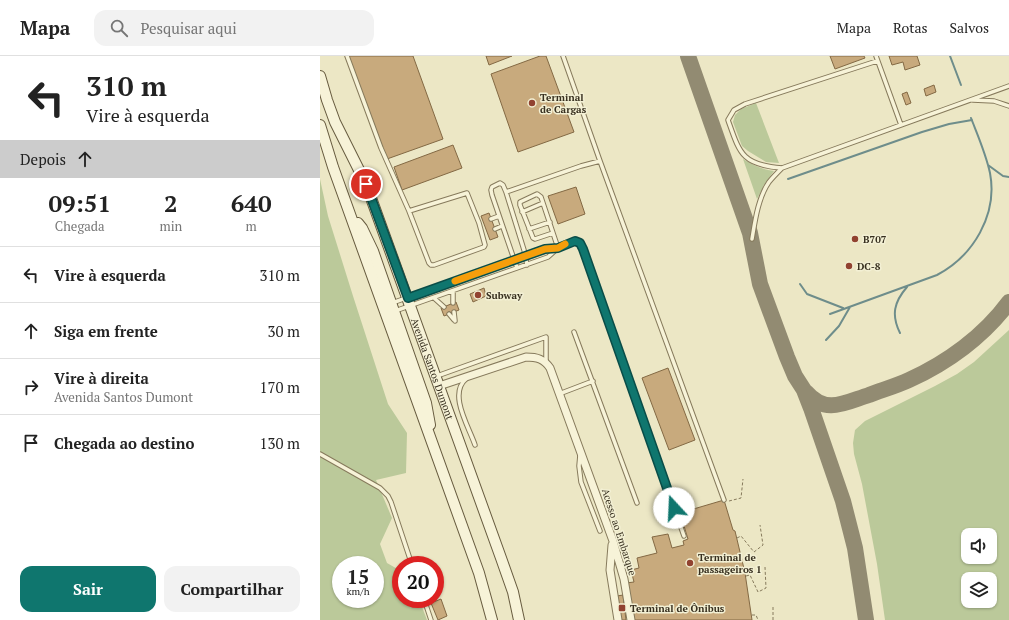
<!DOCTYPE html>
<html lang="pt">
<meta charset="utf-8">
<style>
:root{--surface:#fff;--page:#f2f2f2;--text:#222;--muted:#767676;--line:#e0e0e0;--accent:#0f766e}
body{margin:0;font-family:"PT Serif",serif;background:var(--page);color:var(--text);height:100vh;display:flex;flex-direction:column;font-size:15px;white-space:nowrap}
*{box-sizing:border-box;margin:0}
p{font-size:13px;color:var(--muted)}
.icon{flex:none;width:22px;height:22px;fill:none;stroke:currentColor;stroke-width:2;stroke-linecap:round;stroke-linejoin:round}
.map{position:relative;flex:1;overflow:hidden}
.sheet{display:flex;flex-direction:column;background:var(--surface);width:320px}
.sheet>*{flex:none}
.guide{background:#fff;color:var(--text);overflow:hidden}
.controls{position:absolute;left:641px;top:472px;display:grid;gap:8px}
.controls a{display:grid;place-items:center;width:36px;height:36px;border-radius:8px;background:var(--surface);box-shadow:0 1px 3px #0004;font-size:20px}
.speed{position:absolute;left:12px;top:500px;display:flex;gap:8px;font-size:20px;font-weight:700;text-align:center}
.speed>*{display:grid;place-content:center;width:52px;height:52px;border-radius:50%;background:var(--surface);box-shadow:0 1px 3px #0004;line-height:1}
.speed small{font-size:10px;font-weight:400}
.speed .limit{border:6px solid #d22;background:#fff;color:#111}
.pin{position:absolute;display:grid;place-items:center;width:34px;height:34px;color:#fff;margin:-17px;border:2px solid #fff;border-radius:50%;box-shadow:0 1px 4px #0007}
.me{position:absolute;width:44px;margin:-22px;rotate:340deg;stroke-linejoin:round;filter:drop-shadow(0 0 3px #0008)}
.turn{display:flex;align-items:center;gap:14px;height:84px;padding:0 20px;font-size:18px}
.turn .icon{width:52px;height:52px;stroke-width:2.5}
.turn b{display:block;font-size:28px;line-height:34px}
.then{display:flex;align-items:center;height:38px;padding:0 20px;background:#0003;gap:8px;font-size:15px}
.eta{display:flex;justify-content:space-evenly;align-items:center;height:68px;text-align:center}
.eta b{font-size:24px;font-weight:600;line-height:28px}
.button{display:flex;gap:8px;margin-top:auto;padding:8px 20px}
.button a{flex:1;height:46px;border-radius:12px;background:var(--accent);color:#fff;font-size:16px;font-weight:600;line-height:46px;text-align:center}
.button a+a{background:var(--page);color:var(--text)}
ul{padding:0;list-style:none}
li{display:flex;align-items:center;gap:12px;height:56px;padding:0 20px;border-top:1px solid var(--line)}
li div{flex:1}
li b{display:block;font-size:15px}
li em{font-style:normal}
header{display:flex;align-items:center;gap:24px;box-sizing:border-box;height:56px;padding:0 20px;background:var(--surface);border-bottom:1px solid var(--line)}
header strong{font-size:19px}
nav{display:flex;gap:22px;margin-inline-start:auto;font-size:14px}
.search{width:280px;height:36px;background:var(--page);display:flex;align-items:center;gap:10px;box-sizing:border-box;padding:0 14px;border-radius:12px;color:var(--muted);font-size:15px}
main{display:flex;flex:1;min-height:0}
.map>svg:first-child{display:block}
</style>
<header>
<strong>Mapa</strong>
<div class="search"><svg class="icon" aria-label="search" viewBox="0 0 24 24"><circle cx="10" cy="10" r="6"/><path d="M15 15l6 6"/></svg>Pesquisar aqui</div>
<nav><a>Mapa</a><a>Rotas</a><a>Salvos</a></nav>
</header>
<main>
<section class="sheet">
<div class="guide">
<div class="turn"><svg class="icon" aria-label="left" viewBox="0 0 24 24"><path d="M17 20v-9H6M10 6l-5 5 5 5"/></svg><div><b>310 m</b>Vire à esquerda</div></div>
<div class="then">Depois<svg class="icon" aria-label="ahead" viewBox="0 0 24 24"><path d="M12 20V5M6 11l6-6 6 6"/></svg></div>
</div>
<div class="eta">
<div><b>09:51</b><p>Chegada</p></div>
<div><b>2</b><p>min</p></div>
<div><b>640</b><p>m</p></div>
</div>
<ul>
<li><svg class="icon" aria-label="left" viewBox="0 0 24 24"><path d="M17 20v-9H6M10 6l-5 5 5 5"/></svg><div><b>Vire à esquerda</b></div><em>310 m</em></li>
<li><svg class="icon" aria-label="ahead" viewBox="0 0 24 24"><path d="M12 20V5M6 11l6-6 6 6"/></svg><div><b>Siga em frente</b></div><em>30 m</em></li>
<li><svg class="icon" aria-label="right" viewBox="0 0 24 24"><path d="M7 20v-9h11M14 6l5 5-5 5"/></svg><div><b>Vire à direita</b><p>Avenida Santos Dumont</p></div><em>170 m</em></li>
<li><svg class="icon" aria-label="arrive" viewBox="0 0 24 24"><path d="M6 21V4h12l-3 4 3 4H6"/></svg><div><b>Chegada ao destino</b></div><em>130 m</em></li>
</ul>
<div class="button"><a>Sair</a><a>Compartilhar</a></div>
</section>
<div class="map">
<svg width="689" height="564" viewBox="0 0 689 564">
<rect width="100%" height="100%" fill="#ece7c5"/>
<path fill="#bbc99a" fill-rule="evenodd" d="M436,47L459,107L446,106L428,95L422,90L413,66L415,59L421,53Z
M423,103C433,109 443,114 454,115L444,129L437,143Z
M0,123L8,160L33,240L68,348L87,377L86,417L56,424L72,462L60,488L67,507L81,515V543H99L107,564H0ZM21,509H55V543H21Z
M689,274V564H565L557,508L542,428L534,398L533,387L535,374L545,365L615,330L637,318L654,306ZM648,479H670V501H648ZM648,523H670V545H648Z"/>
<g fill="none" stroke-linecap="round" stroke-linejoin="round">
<path stroke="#6e8d8b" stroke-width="2" d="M630,0L641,29
M668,109L683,120L689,121
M468,123L602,76L629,68L652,64
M480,228L487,238L523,252
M510,258L617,219C653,200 678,159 670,117C666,98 658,80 651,62
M580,277C571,259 574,246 587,231
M506,284L519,270L530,251"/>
<path stroke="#928b72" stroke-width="16" d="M368,0L430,177L440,228L467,301L475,320L484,334L491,352L523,445L535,492L546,564
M486,336C506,359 524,347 549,339C562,334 576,330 589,324C627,307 664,280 689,246"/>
</g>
<path fill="#c8aa7d" stroke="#836944" d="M28,0H93L123,83L67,103Z
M166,0H192L169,9Z
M220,0H226L254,76L198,96L171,18Z
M510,0H544L545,2L515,13Z
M569,0H597L600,9L585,14L583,6L572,9Z
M614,29L616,36L606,40L604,33Z
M587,36L591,47L586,49L582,38Z
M133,89L142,112L82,134L74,111Z
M256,131L265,158L238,168L228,140Z
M169,157L178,181L170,184L161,160Z
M164,232L166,240L153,246L150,238Z
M136,246L139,254L124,260L121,252Z
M348,312L375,384L349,394L322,322Z
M404,444L413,474L415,475L425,517L432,564H312L306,527L314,526L311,514L319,512L317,502L337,497L332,481L348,478L352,492L364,489L363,485L368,483L360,457Z
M303,539L306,564H300L297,540Z
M121,543L127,560L118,564L111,547Z"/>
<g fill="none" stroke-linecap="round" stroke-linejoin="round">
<defs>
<path id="service" d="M27,0L61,92L89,155L109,207L111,209H114L164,191L165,189L159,167L147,137L89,155
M243,0L280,105L404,444
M556,0L581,69
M557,5L425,48L414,54L408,64C420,98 422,109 462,112L689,30
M653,44L674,45L689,50
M186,136L261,110L280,105
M202,156L223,147
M171,163L179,160
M175,173L182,170
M209,173L230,166
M233,177L215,183L213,182L200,149V146L217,138L221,141L238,192
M432,183C435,165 438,142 449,126C453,121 457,117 462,112
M197,212L172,139L171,134L172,131L180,127L183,129L186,136L204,194L207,209
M133,235V247
M114,242L124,251
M72,247L225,193L238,192
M75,255L228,201L238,192L255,185L260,187L263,193L364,480
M134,256L135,265
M129,258L134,264
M254,276L317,447
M117,320L226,281V306
M146,323C128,338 149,371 155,389
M239,338L273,325
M0,398L60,432L68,440L71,446L92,509
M260,399L259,410L261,426L280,475
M104,543L111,564"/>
<path id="minor" d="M119,330L206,301C217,301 224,303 230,312L293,485L304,523L311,564
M292,489L290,514L298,564"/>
<g id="secondary">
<path id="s1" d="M0,20L7,44L15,66L46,128L181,502L193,536L199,564"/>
<path d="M0,69L13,111L159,517L172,564"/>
<path d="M38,167L42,172L53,195L106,347L110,369"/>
</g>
</defs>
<use href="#service" stroke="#867a5c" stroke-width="5.5"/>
<use href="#minor" stroke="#867a5c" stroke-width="9"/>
<use href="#secondary" stroke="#675b3f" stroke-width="12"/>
<path stroke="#867a5c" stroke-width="1" stroke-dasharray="3 2" stroke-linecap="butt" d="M409,445L421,442L423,423
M417,482L421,480L434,496L443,489L440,469
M426,520L430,519L438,536L446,532L445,511
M432,559H436L438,564
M453,564V551"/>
<use href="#service" stroke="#f7f3d8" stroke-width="3.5"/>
<use href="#minor" stroke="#f7f3d8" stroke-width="7"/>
<use href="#secondary" stroke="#f7f3d8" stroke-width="10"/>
</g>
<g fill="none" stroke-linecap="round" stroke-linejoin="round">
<defs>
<path id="route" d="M46,128L88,242L225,193L238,192L255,185L260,187L263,193L354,452"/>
</defs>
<use href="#route" stroke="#0a4d48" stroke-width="10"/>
<use href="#route" stroke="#0f766e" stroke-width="7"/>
<path stroke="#f59e0b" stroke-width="7" d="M135,225L225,193L238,192L245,188"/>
</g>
<g fill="#914230" stroke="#f3f0d4" stroke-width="1.5">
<circle cx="212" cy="47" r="4"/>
<circle cx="535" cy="183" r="4"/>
<circle cx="529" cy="210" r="4"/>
<circle cx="158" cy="239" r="4"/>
<circle cx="370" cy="507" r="4"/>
<rect x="298" y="548" width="8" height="8" rx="2"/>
</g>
<g text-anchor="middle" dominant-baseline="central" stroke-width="3" stroke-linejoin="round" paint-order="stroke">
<g font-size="10" font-weight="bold" fill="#372f1f" stroke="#f3f0d4" text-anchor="start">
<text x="220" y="41">Terminal<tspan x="220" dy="12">de Cargas</tspan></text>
<text x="543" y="183">B707</text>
<text x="537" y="210">DC-8</text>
<text x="166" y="239">Subway</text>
<text x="378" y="501">Terminal de<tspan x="378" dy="12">passageiros 1</tspan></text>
<text x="310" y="552">Terminal de Ônibus</text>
</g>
<g font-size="10" fill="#372f1f" stroke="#f3f0d4">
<text stroke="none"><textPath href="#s1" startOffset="314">Avenida Santos Dumont</textPath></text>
<text transform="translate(299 476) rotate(72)">Acesso ao Embarque</text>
</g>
</g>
</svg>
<div class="controls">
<a><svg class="icon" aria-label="sound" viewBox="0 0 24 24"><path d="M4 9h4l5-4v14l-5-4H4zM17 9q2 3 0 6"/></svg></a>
<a><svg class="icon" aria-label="layers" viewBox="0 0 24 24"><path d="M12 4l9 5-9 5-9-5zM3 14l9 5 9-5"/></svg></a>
</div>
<div class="speed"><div>15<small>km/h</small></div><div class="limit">20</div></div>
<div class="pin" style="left:46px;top:128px;background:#d93025"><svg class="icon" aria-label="arrive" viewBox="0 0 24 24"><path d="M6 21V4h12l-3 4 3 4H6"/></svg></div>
<svg class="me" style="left:354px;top:452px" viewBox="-20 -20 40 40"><circle r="19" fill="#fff"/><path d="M0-13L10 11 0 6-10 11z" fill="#0f766e"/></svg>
</div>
</main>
